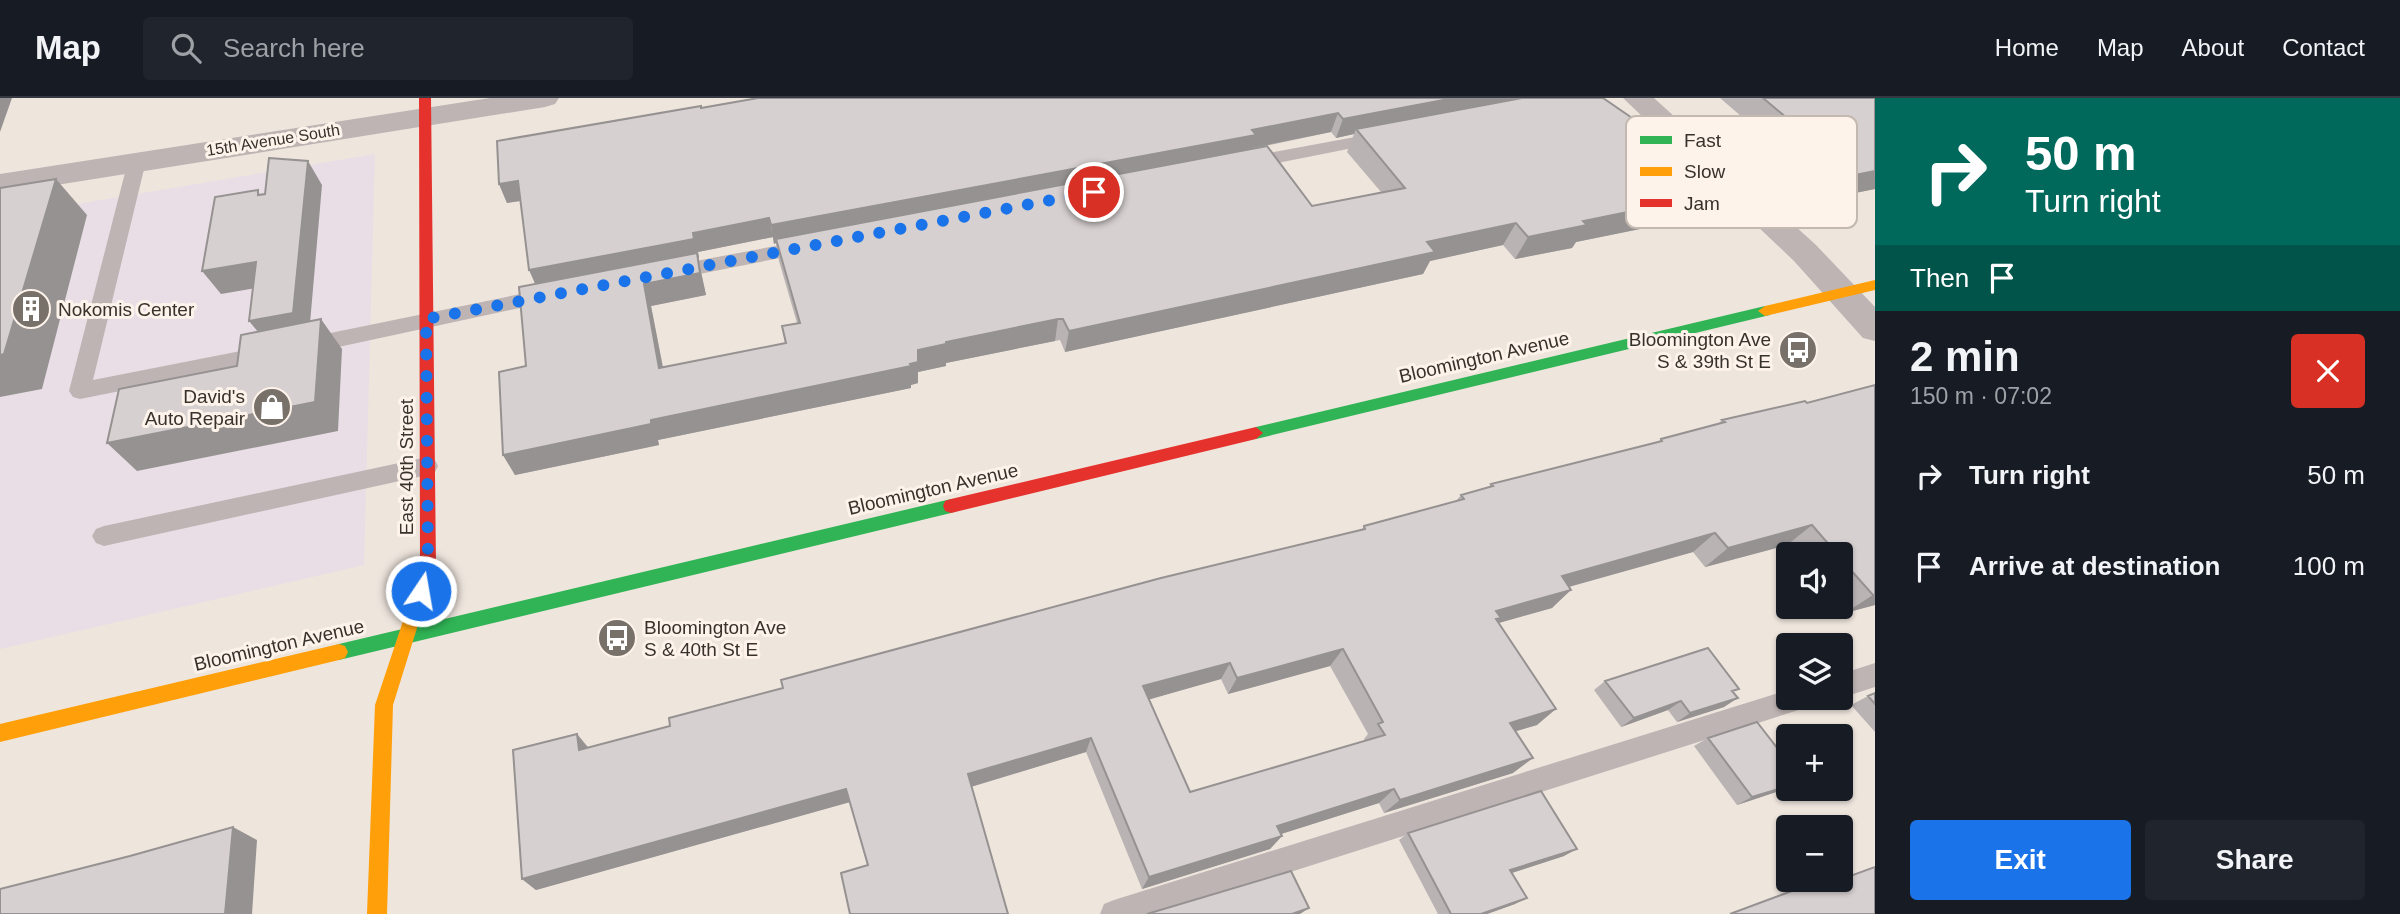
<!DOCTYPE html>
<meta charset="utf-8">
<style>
:root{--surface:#171b24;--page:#20242c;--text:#f1f3f6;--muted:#9ea1a6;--line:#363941;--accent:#1a73e8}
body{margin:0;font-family:Arial,sans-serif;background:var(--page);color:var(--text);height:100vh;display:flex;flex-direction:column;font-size:26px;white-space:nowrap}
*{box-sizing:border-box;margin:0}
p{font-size:23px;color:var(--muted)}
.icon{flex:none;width:38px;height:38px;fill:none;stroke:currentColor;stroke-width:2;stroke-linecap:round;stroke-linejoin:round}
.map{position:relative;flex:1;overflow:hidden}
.sheet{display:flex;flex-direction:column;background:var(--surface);width:525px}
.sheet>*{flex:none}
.top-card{background:#00695c;color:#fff;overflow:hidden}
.buttons{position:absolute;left:1776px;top:444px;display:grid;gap:14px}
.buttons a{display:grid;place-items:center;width:77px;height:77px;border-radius:7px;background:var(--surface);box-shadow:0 2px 5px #0004;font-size:35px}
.pin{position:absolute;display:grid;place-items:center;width:60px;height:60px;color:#fff;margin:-30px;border:4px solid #fff;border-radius:50%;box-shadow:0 2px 7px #0007}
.me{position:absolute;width:77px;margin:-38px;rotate:12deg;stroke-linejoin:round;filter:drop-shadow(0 0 5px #0008)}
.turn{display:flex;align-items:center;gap:24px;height:147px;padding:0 35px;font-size:32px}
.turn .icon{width:91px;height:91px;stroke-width:2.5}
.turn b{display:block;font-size:49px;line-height:60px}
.then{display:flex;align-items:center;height:66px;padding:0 35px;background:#0003;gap:14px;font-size:26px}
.round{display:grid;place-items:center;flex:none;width:74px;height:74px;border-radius:7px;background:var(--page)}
.head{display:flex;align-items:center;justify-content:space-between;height:119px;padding:0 35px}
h1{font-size:42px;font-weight:700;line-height:52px}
.cta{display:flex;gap:14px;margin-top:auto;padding:14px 35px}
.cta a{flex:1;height:80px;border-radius:7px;background:var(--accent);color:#fff;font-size:28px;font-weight:700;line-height:80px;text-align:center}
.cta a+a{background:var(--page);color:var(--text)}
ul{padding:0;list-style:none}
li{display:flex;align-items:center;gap:21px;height:91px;padding:0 35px}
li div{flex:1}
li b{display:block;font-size:26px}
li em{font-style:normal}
header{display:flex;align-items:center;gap:42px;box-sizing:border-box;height:98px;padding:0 35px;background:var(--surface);border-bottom:2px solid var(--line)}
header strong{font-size:33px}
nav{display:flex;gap:38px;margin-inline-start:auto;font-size:24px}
.search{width:490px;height:63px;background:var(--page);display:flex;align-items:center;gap:18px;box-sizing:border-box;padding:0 24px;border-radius:7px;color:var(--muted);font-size:26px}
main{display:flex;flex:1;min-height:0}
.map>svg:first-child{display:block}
</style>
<header>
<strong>Map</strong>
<div class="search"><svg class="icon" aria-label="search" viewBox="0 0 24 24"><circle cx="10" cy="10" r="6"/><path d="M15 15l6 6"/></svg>Search here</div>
<nav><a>Home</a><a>Map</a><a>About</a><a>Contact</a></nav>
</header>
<main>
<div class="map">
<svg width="1875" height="816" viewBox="0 0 1875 816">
<rect width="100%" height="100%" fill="#eee5dd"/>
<path fill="#e9dee6" d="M375,56L364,467L0,551V119Z"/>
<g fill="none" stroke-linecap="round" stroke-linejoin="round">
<path fill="#beb4b3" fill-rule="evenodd" d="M1382,34L1388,35L1391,39L1388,43L1247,71L1238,65L1247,59Z
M137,57L146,63L93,282L266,248L273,251L276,256L273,261L266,264L80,301L73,299L69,293L128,63Z
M808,142L815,143L817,148L815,153L669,182L662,180L659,175L662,170L669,168Z
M550,190L557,192L560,197L557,202L306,256L299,253L296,248L299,243L306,240Z
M427,359L435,362L438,368L435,374L427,377L104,448L96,445L92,438L96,431L104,428Z
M1875,565V589L1841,600V576Z
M1788,592V600H1815L1811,608L1159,816H1100L1104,806L1114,802Z"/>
<path fill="#beb4b3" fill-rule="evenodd" d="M490,0H559L555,6L545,9L0,96V76Z
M1623,0H1654L1816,147L1875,209V243L1863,240L1794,163Z"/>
<path fill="#30b455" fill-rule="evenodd" d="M1765,208L1770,209L1772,213L1770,217L1256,341L1249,335L1256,329Z
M951,401L957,403L959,408L957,413L951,415L339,562L333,560L330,554L333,548L339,546Z"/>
<path fill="#ff9f0a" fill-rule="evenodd" d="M1875,182V192L1765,218L1758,213L1765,208Z
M414,507L420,509L422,514L393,607L387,816H367L375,607L406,514L408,509Z
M339,546L345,548L348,554L345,560L339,562L0,644V626Z"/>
<path fill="#e5322d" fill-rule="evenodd" d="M419,0H431L436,470L422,514L420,519L414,521L408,519L406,514L420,470Z
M1256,329L1263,335L1256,341L951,415L945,413L943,408L945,403L951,401Z"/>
</g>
<path fill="#b9b3b3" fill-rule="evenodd" d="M1603,0L1699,119L1576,144L1572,150L1515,161L1503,147L1430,163L1423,176L1065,254L1060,242L1055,243L946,265V268L918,274V285L911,287V290L658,342L659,347L515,377L503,357L526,268L535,186L521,103L507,105L499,86L701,10ZM1331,34L1336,40L1354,36L1347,54L1381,94L1312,108L1251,51ZM773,139L774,146L776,145L779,163L797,225L782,228L785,245L663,269L651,208L706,197L698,160H699L698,154Z
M1720,0H1875V91L1835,99Z
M1875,287V507L1845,515L1840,509L1841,457H1795L1787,447L1705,469L1693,454L1569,489L1552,510L1499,525L1537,627L1516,633L1513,675L1384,715L1379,705L1281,736L1282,738L1270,751L1142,791L1086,654L971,689L867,767L850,704L536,792L522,781L577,636L588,649L670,628L783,590L1362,431L1364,428L1456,403L1461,397L1489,389L1491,386L1658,344L1661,341L1718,326L1722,322L1807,305ZM1330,568L1368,636L1364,641L1365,643L1190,694L1149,601L1221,581L1228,596Z
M1605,583L1733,594L1724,609L1677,624L1668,612L1621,629L1594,592Z
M1875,595V634L1851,607L1868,598Z
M1708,640L1788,664V690L1737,707L1694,648Z
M1408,735L1564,758L1512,775L1515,806L1487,816H1438L1399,742Z"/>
<path fill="#969292" d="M0,0H12L0,34Z
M1454,0H1547L1356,31L1354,36L1336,40L1343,21Z
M1338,15L1331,34L1252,50L1250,56L776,141V145L774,146L771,127Z
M308,63L322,87L309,237L267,245L249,223Z
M1875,73V91L1835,99L1855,77Z
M56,81L87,117L42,291L0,299V257Z
M518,83L526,102L507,105L499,86Z
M1716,96L1699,119L1576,144L1572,150L1515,161L1528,139L1583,123Z
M769,120L773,139L698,154L699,160H698L706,197L651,208L667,291L537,190L529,172L693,135Z
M1516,125L1503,147L1430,163L1423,176L1065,254L1069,233L1427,144Z
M256,164L273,187L221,196L202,173Z
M321,221L342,251L338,333L137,373L107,345Z
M1058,221L1055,243L946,265V268L918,274V285L911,287V290L658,342L659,347L515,377L503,357L651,322L910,266L918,252L946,244Z
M1812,427L1787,447L1705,469L1728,450Z
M1715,435L1693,454L1543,496L1562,478Z
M1571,492L1552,510L1495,526L1496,513Z
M1873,497H1875V507L1845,515Z
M1343,551L1330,568L1228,596L1237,580Z
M1230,565L1221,581L1137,605L1143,588Z
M1738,600L1724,609L1677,624L1690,615Z
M1681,603L1668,612L1621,629L1634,620Z
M1556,611L1537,627L1492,640L1510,625Z
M577,636L589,651L579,652Z
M1091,640L1086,654L967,690L968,676Z
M1533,660L1513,675L1384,715L1400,702Z
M1788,688V690L1737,707L1752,699Z
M846,691L850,704L536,792L522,781Z
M1394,691L1379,705L1265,741L1277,728Z
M233,729L257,742L252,816H225Z
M1282,738L1270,751L1142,791L1149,779Z
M1577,751L1564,758L1499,779L1510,772Z
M1527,800L1515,806L1487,816H1481Z
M1309,810L1300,816H1292Z"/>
<path fill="#d7d0d0" stroke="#969292" stroke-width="2" fill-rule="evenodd" d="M758,0H1454L1343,21L1338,15L1252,32L1256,37L771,127L769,120L693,135L694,141L529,172L518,83L499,86L497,43L701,8V10Z
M1522,0H1603L1648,31L1716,96L1583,123L1587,127L1528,139L1516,125L1427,144L1435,154L1069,233L1063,221H1058L946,244V246L918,252V264L910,266L911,268L651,322V326L503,357L499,274L526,268L519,189L697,155L700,175L644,186L659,270L786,245L782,228L800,225L776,141L1267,48L1312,108L1405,90L1356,31Z
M1763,0H1875V73L1855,77Z
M269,60L308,63L293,215L249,223L256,164L202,173L215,99L258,92V97L265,96Z
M56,81L4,256L0,257V90Z
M321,221L315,304L107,345L119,291L237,268L241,237Z
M1875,287V497H1873L1841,461V457H1838L1812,427L1728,450L1715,435L1562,478L1571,492L1496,513L1501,520L1496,521L1556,611L1510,625L1533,660L1400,702L1394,691L1277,728L1282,738L1149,779L1091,640L968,676L1008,816H850L841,775L868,767L846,691L522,781L513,652L577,636L579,652L670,628L669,620L783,590L781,582L1161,480L1365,431L1364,428L1464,401L1461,397L1493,388L1491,386L1662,343L1661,341L1725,324L1722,322L1805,303L1807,305ZM1343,551L1383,624L1378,626L1385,637L1190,694L1143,588L1230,565L1237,580Z
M1708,550L1739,591L1732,593L1738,600L1690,615L1681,603L1634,620L1605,583Z
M1875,595V606L1868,598Z
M1757,624L1788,664V688L1752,699L1708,640Z
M1541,693L1577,751L1510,772L1527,800L1481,816H1451L1408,735Z
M233,729L225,816H0V791L130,758Z
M1875,769V816H1730L1813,785L1817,790Z
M1291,773L1309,810L1292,816H1147Z"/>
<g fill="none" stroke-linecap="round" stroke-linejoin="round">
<path stroke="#1a73e8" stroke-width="12" stroke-dasharray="0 21.6" d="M421,493L428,470L426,221L1094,94"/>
</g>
<defs>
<symbol id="building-disc" viewBox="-11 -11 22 22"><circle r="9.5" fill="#78716a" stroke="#fef3ea"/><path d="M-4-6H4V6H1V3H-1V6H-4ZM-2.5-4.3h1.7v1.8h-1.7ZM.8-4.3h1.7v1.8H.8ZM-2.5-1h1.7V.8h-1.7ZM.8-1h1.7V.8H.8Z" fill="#fff"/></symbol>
<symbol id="bus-disc" viewBox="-11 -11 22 22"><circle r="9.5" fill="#78716a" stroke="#fef3ea"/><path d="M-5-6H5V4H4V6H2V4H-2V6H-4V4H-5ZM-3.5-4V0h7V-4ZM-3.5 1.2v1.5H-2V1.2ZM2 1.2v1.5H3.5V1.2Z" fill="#fff"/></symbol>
<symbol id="shop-disc" viewBox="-11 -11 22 22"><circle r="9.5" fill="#78716a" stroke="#fef3ea"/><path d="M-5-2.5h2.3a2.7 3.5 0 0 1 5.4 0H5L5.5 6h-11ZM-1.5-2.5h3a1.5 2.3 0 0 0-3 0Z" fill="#fff"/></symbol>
</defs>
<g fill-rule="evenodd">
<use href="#building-disc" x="9" y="189" width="44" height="44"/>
<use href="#bus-disc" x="1776" y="230" width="44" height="44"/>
<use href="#shop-disc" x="250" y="287" width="44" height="44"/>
<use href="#bus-disc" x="595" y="518" width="44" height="44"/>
</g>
<g text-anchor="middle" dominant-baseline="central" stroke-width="6" stroke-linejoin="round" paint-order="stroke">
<g font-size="16" fill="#38322c" stroke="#fef3ea">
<text transform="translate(273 42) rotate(-9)">15th Avenue South</text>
</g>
<g font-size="19" fill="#38322c" stroke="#fef3ea" text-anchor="start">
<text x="58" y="211">Nokomis Center</text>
<text x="1771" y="241" text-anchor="end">Bloomington Ave<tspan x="1771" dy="22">S &amp; 39th St E</tspan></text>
<text x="245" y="298" text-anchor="end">David's<tspan x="245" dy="22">Auto Repair</tspan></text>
<text x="644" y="529">Bloomington Ave<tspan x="644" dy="22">S &amp; 40th St E</tspan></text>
</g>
<g font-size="19" fill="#38322c" stroke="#fef3ea">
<text transform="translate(1484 259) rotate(-13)">Bloomington Avenue</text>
<text transform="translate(406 369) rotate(-90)">East 40th Street</text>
<text transform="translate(933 391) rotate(-13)">Bloomington Avenue</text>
<text transform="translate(279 547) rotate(-13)">Bloomington Avenue</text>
</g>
</g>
<rect x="1626" y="18" width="231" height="112" rx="10" fill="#fef3ea" stroke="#c3b9b1" stroke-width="2"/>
<rect x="1640" y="38" width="32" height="8" fill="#30b455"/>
<rect x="1640" y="69" width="32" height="9" fill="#ff9f0a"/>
<rect x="1640" y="101" width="32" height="8" fill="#e5322d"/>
<g font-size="19" fill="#38322c">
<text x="1684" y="49">Fast</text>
<text x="1684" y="80">Slow</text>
<text x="1684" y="112">Jam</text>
</g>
</svg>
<div class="buttons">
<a><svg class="icon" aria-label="sound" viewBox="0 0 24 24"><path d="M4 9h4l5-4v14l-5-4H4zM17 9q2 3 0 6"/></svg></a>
<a><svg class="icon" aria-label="layers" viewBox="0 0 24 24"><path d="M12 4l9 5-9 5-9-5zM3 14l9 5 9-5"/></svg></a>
<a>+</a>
<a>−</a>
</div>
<div class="pin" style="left:1094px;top:94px;background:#d93025"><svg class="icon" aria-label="arrive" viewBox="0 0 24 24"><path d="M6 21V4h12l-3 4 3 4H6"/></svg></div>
<svg class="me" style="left:421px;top:493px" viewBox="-20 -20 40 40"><circle r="17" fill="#1a73e8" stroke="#fff" stroke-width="3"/><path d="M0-11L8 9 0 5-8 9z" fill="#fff"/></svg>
</div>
<section class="sheet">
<div class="top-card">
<div class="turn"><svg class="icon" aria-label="right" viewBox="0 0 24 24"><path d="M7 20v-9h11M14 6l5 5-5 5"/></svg><div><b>50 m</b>Turn right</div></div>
<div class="then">Then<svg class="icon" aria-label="arrive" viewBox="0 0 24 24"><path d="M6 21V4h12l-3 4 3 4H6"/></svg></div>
</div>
<div class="head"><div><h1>2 min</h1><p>150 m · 07:02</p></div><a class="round" style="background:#d93025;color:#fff"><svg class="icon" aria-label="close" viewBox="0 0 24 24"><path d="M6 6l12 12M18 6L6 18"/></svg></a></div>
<ul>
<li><svg class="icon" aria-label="right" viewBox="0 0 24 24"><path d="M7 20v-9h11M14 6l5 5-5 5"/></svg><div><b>Turn right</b></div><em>50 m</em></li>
<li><svg class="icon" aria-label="arrive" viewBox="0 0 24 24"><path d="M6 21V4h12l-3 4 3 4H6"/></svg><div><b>Arrive at destination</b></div><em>100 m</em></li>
</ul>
<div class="cta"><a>Exit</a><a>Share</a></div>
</section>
</main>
